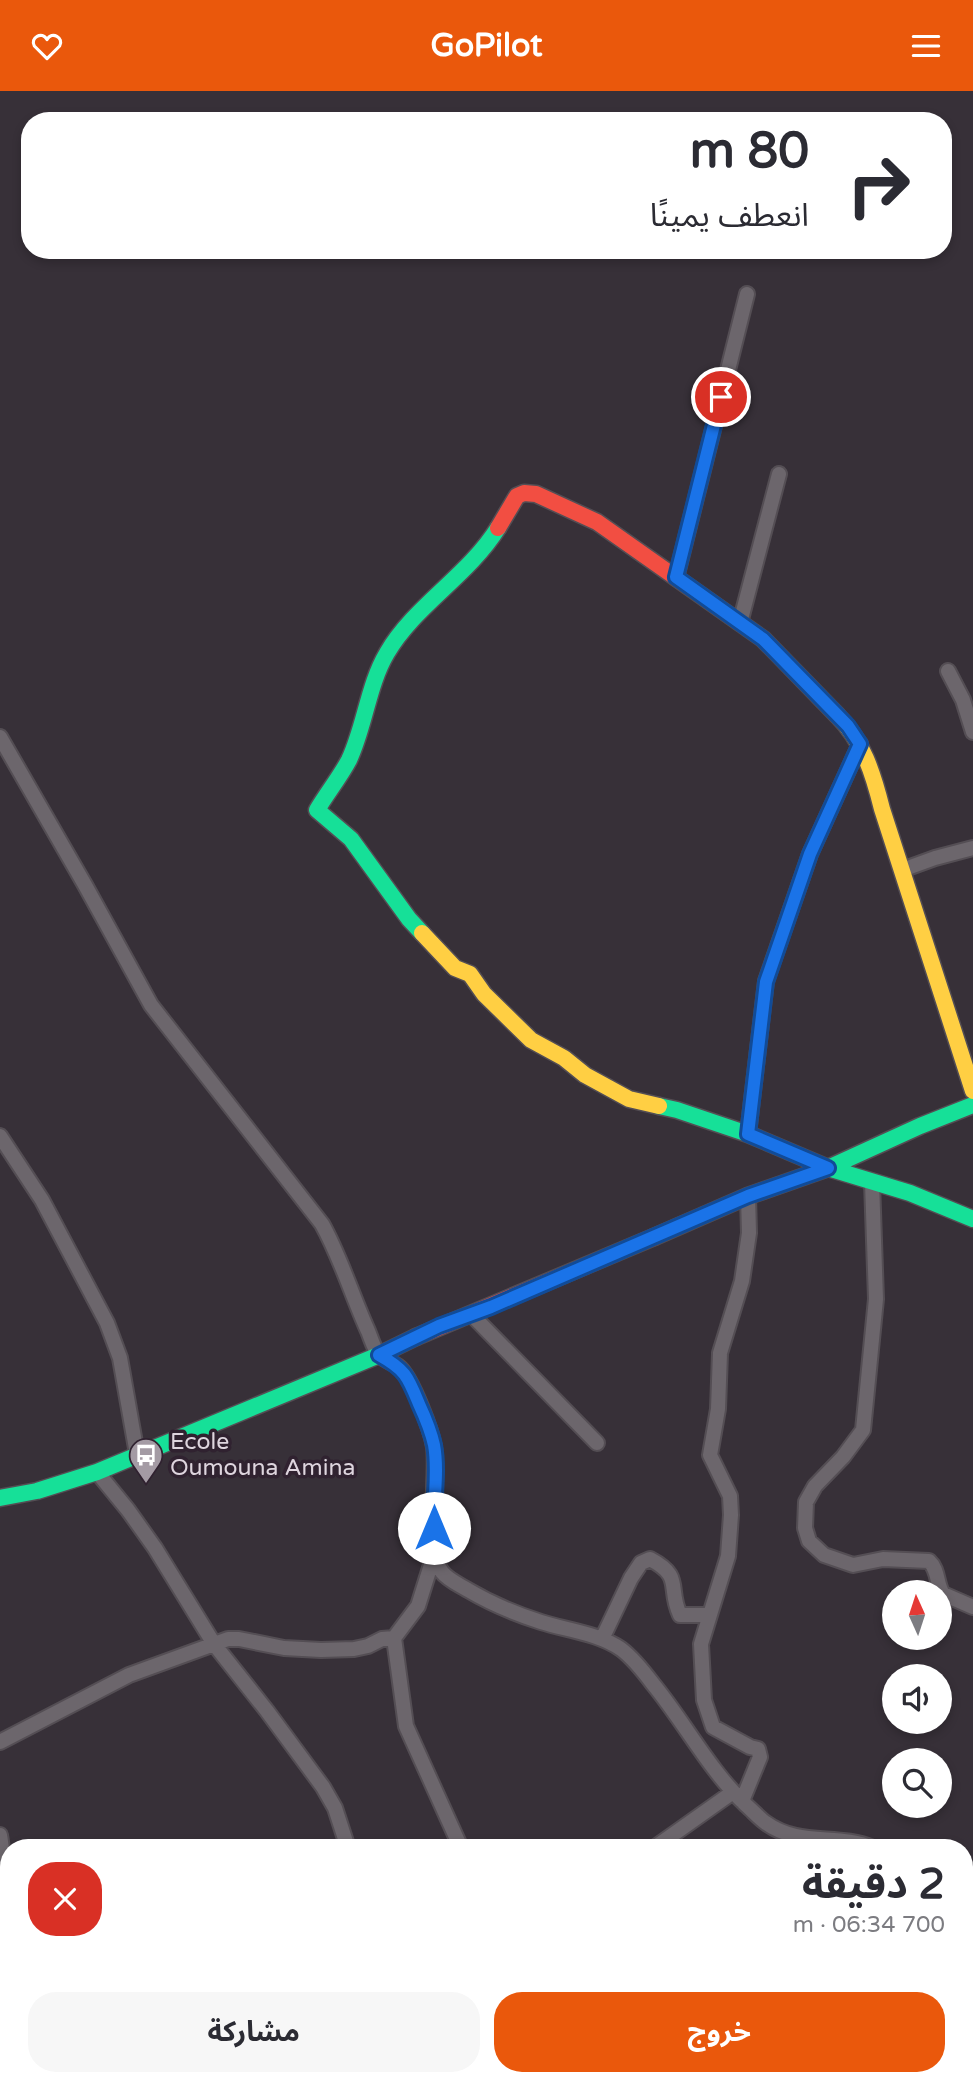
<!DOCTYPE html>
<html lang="ar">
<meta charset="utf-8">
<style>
:root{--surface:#fff;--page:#f7f7f7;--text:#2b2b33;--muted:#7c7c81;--accent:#ea580c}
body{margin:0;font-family:"Varela Round","Noto Sans Arabic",sans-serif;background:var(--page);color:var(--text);direction:rtl;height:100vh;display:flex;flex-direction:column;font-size:26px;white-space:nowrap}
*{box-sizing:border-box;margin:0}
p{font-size:23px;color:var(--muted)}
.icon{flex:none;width:38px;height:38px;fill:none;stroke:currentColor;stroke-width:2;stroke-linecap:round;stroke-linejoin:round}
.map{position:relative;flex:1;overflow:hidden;direction:ltr}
.sheet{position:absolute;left:0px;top:1748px;width:973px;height:247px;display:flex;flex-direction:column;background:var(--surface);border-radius:28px 28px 0 0;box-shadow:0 4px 10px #0003;direction:rtl}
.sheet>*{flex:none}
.guide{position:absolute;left:21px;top:21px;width:931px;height:147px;border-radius:28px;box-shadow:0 4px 10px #0003;direction:rtl;background:#fff;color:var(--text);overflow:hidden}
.needle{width:46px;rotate:357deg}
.tools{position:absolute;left:882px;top:1489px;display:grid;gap:14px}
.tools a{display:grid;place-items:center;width:70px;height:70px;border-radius:50%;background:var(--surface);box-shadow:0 4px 10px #0003;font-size:35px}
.pin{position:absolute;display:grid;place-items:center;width:60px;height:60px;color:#fff;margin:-30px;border:4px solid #fff;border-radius:50%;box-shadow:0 2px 7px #0007}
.me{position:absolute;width:77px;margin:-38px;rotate:0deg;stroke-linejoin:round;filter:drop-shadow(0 0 5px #0008)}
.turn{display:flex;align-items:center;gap:24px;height:147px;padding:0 28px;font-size:32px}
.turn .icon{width:91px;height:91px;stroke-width:2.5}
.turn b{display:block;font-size:49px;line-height:60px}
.round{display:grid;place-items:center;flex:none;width:74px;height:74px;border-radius:28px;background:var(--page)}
.overview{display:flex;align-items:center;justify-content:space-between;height:119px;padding:0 28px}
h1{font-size:42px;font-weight:700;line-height:52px}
.primary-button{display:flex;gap:14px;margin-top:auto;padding:14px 28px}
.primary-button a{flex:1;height:80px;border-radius:28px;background:var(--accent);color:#fff;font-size:28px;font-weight:700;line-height:80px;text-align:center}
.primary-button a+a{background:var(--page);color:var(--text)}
header{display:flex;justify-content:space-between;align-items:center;height:91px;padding:0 28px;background:var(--accent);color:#fff;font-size:32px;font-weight:700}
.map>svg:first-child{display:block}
</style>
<header><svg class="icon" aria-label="menu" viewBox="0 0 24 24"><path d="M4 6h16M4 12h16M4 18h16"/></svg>GoPilot<svg class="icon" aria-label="heart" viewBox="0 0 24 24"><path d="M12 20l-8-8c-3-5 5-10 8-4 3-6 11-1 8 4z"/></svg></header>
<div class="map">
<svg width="973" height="1994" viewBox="0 0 973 1994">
<rect width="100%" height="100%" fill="#373038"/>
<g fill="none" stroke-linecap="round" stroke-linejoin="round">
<defs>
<path id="street" d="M676,487L747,203
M740,532L779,383
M948,580L963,609L973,641
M0,646L85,794L151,914L322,1133C341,1167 352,1205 368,1240C371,1247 374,1258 379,1264C385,1270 396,1272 401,1278C413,1291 431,1338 434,1356C438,1385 425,1460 442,1481C448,1489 460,1494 468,1499C490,1512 516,1523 541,1531C566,1539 598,1542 621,1558C633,1567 644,1581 653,1593C685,1632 709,1679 746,1714C753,1720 759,1727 766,1732C799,1756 838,1742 873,1757
M902,779L935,767L973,757
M748,1043L766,890L810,763L860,653
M0,1045L42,1109L107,1232L120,1267L137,1363
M872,1091L876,1208L863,1339L843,1366L815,1395L806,1411L805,1437L809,1450L824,1464L853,1474L883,1468L929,1470C939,1479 936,1493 943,1503L973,1516
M472,1224L597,1352
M97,1381L128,1419L155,1457L214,1553L267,1620L323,1696L335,1717L348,1757
M435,1461L418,1515L394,1547L406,1635L461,1757
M602,1548L631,1487L641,1472L650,1468C684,1486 667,1496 680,1524H709
M0,1651L129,1584L228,1548H239L284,1557L321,1559L354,1558L368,1555L382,1548L394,1547
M742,1710L760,1666L758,1658L750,1656L713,1636L704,1609L701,1553L728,1465L731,1424L730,1405L710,1364L718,1318L720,1262L742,1190L749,1142L748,1105
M0,1744C5,1777 15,1838 0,1867
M654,1757L733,1701
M964,1788L973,1787"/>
<path id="fast" d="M422,842L409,828L351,748L317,719C327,702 340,686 349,669C365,635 368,594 387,562C414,515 468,485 498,437
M659,1015L677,1019L748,1043L828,1077L910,1102L973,1128
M654,1146L748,1105L828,1077L920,1035L973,1014
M0,1407L37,1400L97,1381L379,1264L416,1246"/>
<path id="slow" d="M837,624C863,650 873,682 882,718L973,1000
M422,842L455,877L470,883L484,903L531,949L564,967L585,984L629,1008L659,1015"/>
<path id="jam" d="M498,437L517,405L524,402L536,403L597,431L763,548L837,624
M416,1246L654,1146"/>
</defs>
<use href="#street" stroke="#544e54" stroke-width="18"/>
<use href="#fast" stroke="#544e54" stroke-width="19"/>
<use href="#slow" stroke="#544e54" stroke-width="19"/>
<use href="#jam" stroke="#544e54" stroke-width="19"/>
<use href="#street" stroke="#6c666c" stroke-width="14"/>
<use href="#fast" stroke="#16e098" stroke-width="16"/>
<use href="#slow" stroke="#ffcf43" stroke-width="16"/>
<use href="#jam" stroke="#f24e42" stroke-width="16"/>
</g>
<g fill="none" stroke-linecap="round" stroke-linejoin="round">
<defs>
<path id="route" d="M434,1437C433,1410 439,1381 434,1354C431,1340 425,1326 419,1313C408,1286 406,1279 379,1264L439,1235L491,1216L748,1105L828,1077L748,1043L766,891L810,763L860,653L848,635L763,548L676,486L721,306"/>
</defs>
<use href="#route" stroke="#114b97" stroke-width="18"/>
<use href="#route" stroke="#1a73e8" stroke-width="12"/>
</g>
<defs>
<symbol id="bus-pin" viewBox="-11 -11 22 30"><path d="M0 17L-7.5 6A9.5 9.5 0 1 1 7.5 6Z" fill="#a49ba4" stroke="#302230"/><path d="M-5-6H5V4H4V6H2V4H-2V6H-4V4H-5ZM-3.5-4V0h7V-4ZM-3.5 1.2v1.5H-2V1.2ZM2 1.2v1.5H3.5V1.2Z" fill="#fff"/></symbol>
</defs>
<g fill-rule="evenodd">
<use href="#bus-pin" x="127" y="1345" width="38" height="52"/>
</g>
<g text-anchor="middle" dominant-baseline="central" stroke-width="7" stroke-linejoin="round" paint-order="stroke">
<g font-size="23" fill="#ded5de" stroke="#302230" text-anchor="start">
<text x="170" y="1351">Ecole<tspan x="170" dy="26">Oumouna Amina</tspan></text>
</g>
</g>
</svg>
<div class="tools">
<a><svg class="needle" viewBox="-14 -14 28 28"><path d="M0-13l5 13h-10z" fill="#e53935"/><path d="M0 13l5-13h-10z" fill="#7c7c81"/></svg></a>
<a><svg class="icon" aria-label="sound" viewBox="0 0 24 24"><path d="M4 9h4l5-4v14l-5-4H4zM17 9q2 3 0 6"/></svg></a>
<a><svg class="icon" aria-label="search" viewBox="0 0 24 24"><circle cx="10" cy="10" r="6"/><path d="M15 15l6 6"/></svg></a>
</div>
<div class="pin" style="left:721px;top:306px;background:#d93025"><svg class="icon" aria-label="arrive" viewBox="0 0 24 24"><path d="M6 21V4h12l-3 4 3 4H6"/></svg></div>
<svg class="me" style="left:434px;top:1437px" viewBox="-20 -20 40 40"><circle r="19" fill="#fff"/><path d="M0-13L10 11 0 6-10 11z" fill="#1a73e8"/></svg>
<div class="guide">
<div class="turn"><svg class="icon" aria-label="right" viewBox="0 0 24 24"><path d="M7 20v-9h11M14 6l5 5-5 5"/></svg><div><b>80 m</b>انعطف يمينًا</div></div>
</div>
<section class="sheet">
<div class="overview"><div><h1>2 دقيقة</h1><p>700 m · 06:34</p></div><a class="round" style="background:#d93025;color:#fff"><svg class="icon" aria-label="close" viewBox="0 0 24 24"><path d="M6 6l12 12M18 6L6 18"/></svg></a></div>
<div class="primary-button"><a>خروج</a><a>مشاركة</a></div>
</section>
</div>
